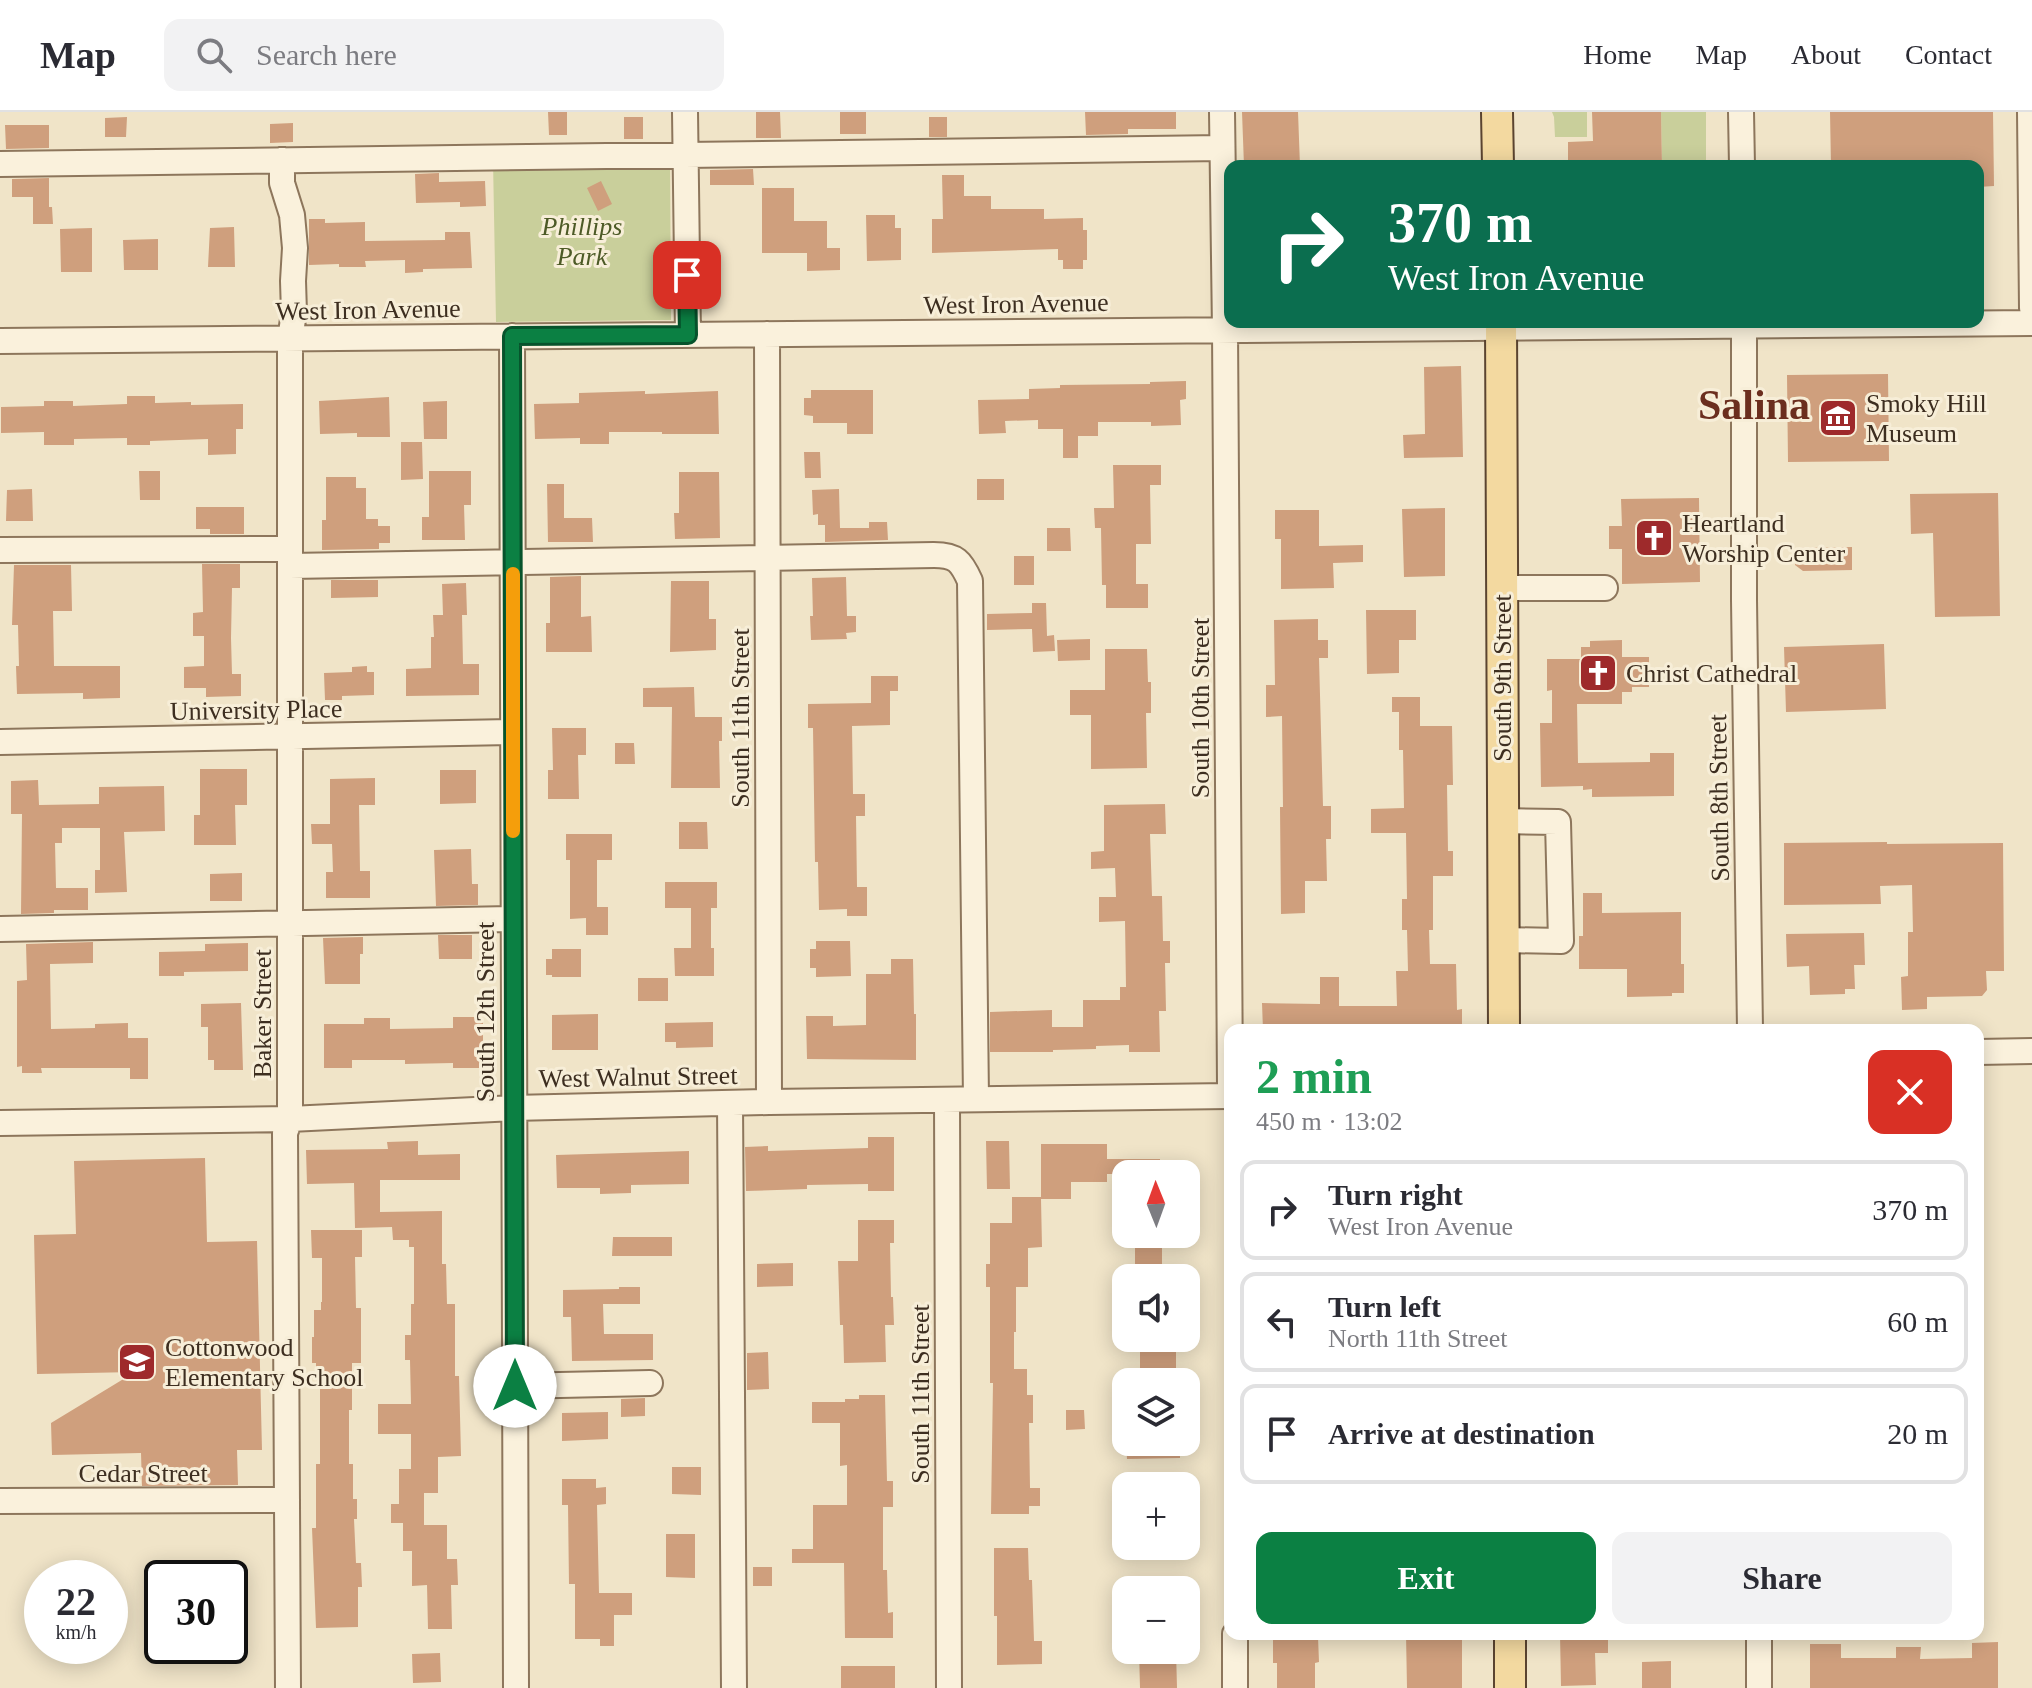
<!DOCTYPE html>
<meta charset="utf-8">
<style>
:root{--surface:#fff;--page:#f2f2f3;--text:#2b2b33;--muted:#7c7c81;--line:#e1e1e2;--accent:#0b8043}
body{margin:0;font-family:"Times New Roman",serif;background:var(--page);color:var(--text);height:100vh;display:flex;flex-direction:column;font-size:30px;white-space:nowrap}
*{box-sizing:border-box;margin:0}
p{font-size:26px;color:var(--muted)}
.icon{flex:none;width:44px;height:44px;fill:none;stroke:currentColor;stroke-width:2;stroke-linecap:round;stroke-linejoin:round}
.map{position:relative;flex:1;overflow:hidden}
.details{position:absolute;left:1224px;top:912px;width:760px;height:616px;display:flex;flex-direction:column;background:var(--surface);border-radius:16px;box-shadow:0 4px 20px #0003}
.details>*{flex:none}
.guide{position:absolute;left:1224px;top:48px;width:760px;height:168px;border-radius:16px;box-shadow:0 4px 20px #0003;background:#0b6e4f;color:#fff;overflow:hidden}
.needle{width:52px;rotate:359deg}
.fabs{position:absolute;left:1112px;top:1048px;display:grid;gap:16px}
.fabs a{display:grid;place-items:center;width:88px;height:88px;border-radius:16px;background:var(--surface);box-shadow:0 4px 20px #0003;font-size:40px}
.speed{position:absolute;left:24px;top:1448px;display:flex;gap:16px;font-size:40px;font-weight:700;text-align:center}
.speed>*{display:grid;place-content:center;width:104px;height:104px;border-radius:50%;background:var(--surface);box-shadow:0 4px 20px #0003;line-height:1}
.speed small{font-size:20px;font-weight:400}
.speed .limit{border:4px solid #111;border-radius:12px;background:#fff;color:#111}
.pin{position:absolute;display:grid;place-items:center;width:68px;height:68px;color:#fff;margin:-34px;border-radius:16px;box-shadow:0 4px 12px #0006}
.me{position:absolute;width:88px;margin:-44px;rotate:0deg;stroke-linejoin:round;filter:drop-shadow(0 0 6px #0008)}
.turn{display:flex;align-items:center;gap:28px;height:168px;padding:0 32px;font-size:36px}
.turn .icon{width:104px;height:104px;stroke-width:2.5}
.turn b{display:block;font-size:56px;line-height:68px}
.round{display:grid;place-items:center;flex:none;width:84px;height:84px;border-radius:16px;background:var(--page)}
.summary{display:flex;align-items:center;justify-content:space-between;height:136px;padding:0 32px}
h1{font-size:48px;font-weight:700;line-height:60px;color:#1e9e55}
.primary-button{display:flex;gap:16px;margin-top:auto;padding:16px 32px}
.primary-button a{flex:1;height:92px;border-radius:16px;background:var(--accent);color:#fff;font-size:32px;font-weight:700;line-height:92px;text-align:center}
.primary-button a+a{background:var(--page);color:var(--text)}
ul{padding:0;list-style:none}
li{display:flex;align-items:center;gap:24px;height:100px;margin:0 16px 12px;padding:0 16px;border:4px solid var(--line);border-radius:16px}
li div{flex:1}
li b{display:block;font-size:30px}
li em{font-style:normal}
header{display:flex;align-items:center;gap:48px;box-sizing:border-box;height:112px;padding:0 40px;background:var(--surface);border-bottom:2px solid var(--line)}
header strong{font-size:38px}
nav{display:flex;gap:44px;margin-inline-start:auto;font-size:28px}
.search{width:560px;height:72px;background:var(--page);display:flex;align-items:center;gap:20px;box-sizing:border-box;padding:0 28px;border-radius:16px;color:var(--muted);font-size:30px}
.map>svg:first-child{display:block}
</style>
<header>
<strong>Map</strong>
<div class="search"><svg class="icon" aria-label="search" viewBox="0 0 24 24"><circle cx="10" cy="10" r="6"/><path d="M15 15l6 6"/></svg>Search here</div>
<nav><a>Home</a><a>Map</a><a>About</a><a>Contact</a></nav>
</header>
<div class="map">
<svg width="2032" height="1576" viewBox="0 0 2032 1576">
<rect width="100%" height="100%" fill="#f0e4c8"/>
<path fill="#c9cf9b" d="M1552,0H1587V25H1555L1554,5Z
M1661,0H1706V49L1690,51L1686,54H1662Z
M670,47L671,208L496,210L493,48Z"/>
<path fill="#cf9f7d" d="M548,0H567V23H549Z
M756,0H780L781,26H756Z
M840,0H866V22H840Z
M1085,0H1176V17H1128V22L1086,23Z
M1242,0H1298L1300,54H1244Z
M1592,0H1661L1662,54H1568V30L1593,29Z
M1830,0H1993L1994,74L1978,75V54H1911V50L1880,51V54H1831Z
M127,5L126,25H105V6Z
M624,5H643V27H624Z
M929,5H947V25H929Z
M293,11V30L270,31V12Z
M5,13H49V36L6,37Z
M753,57L754,73H710V58Z
M439,61V70L485,69L486,94L460,95V90L416,91L415,62Z
M942,63H964V84H991V97H1044V107L1083,106V118H1087V148H1083V157H1063V148H1058V137L932,141V107H943Z
M49,66V95H52L53,112H33V85H12V67Z
M601,69L612,92L598,99L587,76Z
M762,76H794V109H827V136H840V158L807,159V141H762Z
M866,103H895V116H901V148L867,149Z
M309,107H325V111L365,110V129L445,128V120H470L472,156L423,157V160L405,161V148L365,149L366,155H339V152L309,153Z
M234,115L235,155H208L210,116Z
M92,116V160H61L60,117Z
M158,127V158H124L123,128Z
M1461,254L1463,345L1404,346L1403,323L1425,322L1424,255Z
M1888,262L1889,349L1788,350L1787,263Z
M1186,269V287L1180,288L1181,313L1151,314V310H1098V324H1078V346H1063V317H1038V308L1005,309L1006,321L979,322L978,288L1029,287V277L1060,276V273L1150,272V270Z
M811,278H873V322H847V311H813V304L804,303V286H811Z
M645,279V282L718,279L719,322H662V320H609V332H580V326L535,327L534,292L579,291V281Z
M127,284H155V291L191,290V293L243,292V317H236V342L208,343V327L150,329V333H127V326L74,327V333H44V320L1,321V295L44,294V289H73V294L127,292Z
M389,285L390,325H357V321L320,322L319,289Z
M447,289V327H424L423,290Z
M401,330H422L423,367L401,368Z
M804,340H820L821,366H805Z
M1113,353H1161V373H1150L1151,432H1136V472H1148V496H1106V473H1102L1101,416H1095L1094,396H1114Z
M139,359H160V388H140Z
M429,359H471V393H464L465,428H422V405H429Z
M679,360H719L720,426L675,427L674,401H679Z
M326,365H356V376H366V407H378V414H390V431H379V437L322,438V408H326Z
M977,367H1004V388H977Z
M547,372H564V406H592L593,430H548Z
M32,377L33,409H6L7,378Z
M839,377L840,416H869V410H887L888,428L825,430V413H818V402L813,403L812,378Z
M1998,381L2000,504L1935,505L1933,421L1911,422L1910,382Z
M1699,386L1700,470L1622,472V437H1609V414H1622L1621,387Z
M196,395H244V422H210V417H196Z
M1445,396V464L1404,465L1402,397Z
M1275,398H1319V434L1363,433V450L1333,451L1334,476L1281,477V427H1275Z
M1047,416H1070L1071,439H1047Z
M1852,435V458L1803,459L1795,453V436Z
M1014,444H1034V473H1014Z
M202,452H240V476H232L231,526L232,562H241V584L206,585V576H184V555L204,554V524H193V501L203,500Z
M14,453H71L72,499H53L54,554H120V586L83,587V581L17,582L16,554H19L18,513H12Z
M581,464V505L591,504L592,540H546V511H550V465Z
M846,465L847,504H856V520L846,521L847,527L811,528L810,504H813L812,466Z
M331,468H378V485L331,486Z
M671,469H709V507H716V538L670,540Z
M466,471L467,503H462L463,552H479V583L406,584V557L431,556V525H434L433,503H443L442,472Z
M1032,491H1046L1047,524L1054,523L1055,539L1033,540L1032,517L987,518V502L1032,501Z
M1366,498H1416V528H1399V561L1367,562Z
M1318,507V528H1328V546H1319L1323,694H1331V727H1326L1327,769H1305V801L1281,802L1280,695H1283L1282,604L1266,605V573H1275L1274,508Z
M1090,527V548L1058,549L1057,528Z
M1622,528V545H1649V575H1632V580H1622V592H1577L1578,651L1650,650V641H1674V684L1592,685V677L1583,678V674L1541,675L1540,611H1552V578L1547,579V547H1581V535H1590V529Z
M1884,532L1886,597L1786,600L1784,535Z
M1105,537H1147L1148,570H1151V601H1146L1147,656L1091,657V603H1070V578H1105Z
M367,554V560H374V583L342,584V588H325L324,561L352,560V555Z
M871,564H898V579H890V613L852,614L853,682H865V704H856L857,775H867V804H847V797L819,798L818,750H815L813,616H808V592L871,591Z
M694,575L695,605H722V629H719L720,676H671L672,595H643V576Z
M1392,585H1420V614H1452L1453,673H1447L1448,739H1453V764H1433V818H1429L1430,852H1456L1457,898L1462,897V918H1263L1262,891L1320,892V865H1339V894H1397L1396,859H1408L1407,818H1402V787H1407L1406,721H1371V697L1404,696L1403,638H1399V600H1392Z
M552,616H586V643H578L579,687H548V658H553Z
M615,631H634L635,652H615Z
M200,657H247V693H235L236,733H194V703H200Z
M440,658H476V691L440,692Z
M375,666V693H359L360,759H370V786H326V760H333L332,732H312L311,712H330V667Z
M38,668L39,693L99,692V675L164,674L165,719L124,720L127,780L95,781V758H100V716H62V731H55L56,776H88V798H54V801L21,802L22,702H11V669Z
M1165,692L1166,722H1150L1152,784H1162L1163,829H1170V851H1165L1166,899H1159L1160,940H1129V933L1096,934V937L1053,938V940H990V900L1052,898V915H1083V888H1120V875H1126L1125,809L1099,810V785H1116L1115,756L1091,757V740L1104,739V693Z
M679,710H707L708,737H679Z
M566,722H612V748H597V795H608V823H586V806L570,807V748H566Z
M1887,730V732L2003,731L2004,859H1986L1987,878L1982,884L1927,885V897L1902,898L1901,865L1908,864V820H1913L1912,773L1880,774L1881,792L1784,793V731Z
M471,737L472,772H478V793L436,794L434,738Z
M242,761V789H210V762Z
M665,770H717V796H711V836H714V864H675L674,836H691V796H665Z
M1583,781H1602V801L1681,800V852H1684V881H1672V884L1627,885V857H1579V824H1583Z
M1864,821L1865,853H1854L1855,877H1845V882L1810,883L1809,854L1787,855L1786,822Z
M438,823H472V847H439Z
M363,825V842H360V872H325L323,826Z
M816,829H850L851,864L816,865V856H810V837H816Z
M93,830V851L50,852L51,917L95,916V912L128,911V926H148V967H130V956H41L42,961H22V954L17,955V869L27,868L26,832Z
M248,831V859L184,860V864H159V840L205,839V832Z
M552,837H581V865H552V863H546V847H552Z
M891,847H913L914,902H916V948L807,947L806,904H833V914L866,913V862H891Z
M638,866H668V889H638Z
M241,891L243,958H214V948H208V915H201V892Z
M598,902V938H552V903Z
M453,905H483V956H453V951L405,952V948H352V956H324V912H364V906H390V917L453,916Z
M713,910V935L676,936V930H665V911Z
M868,1025H894V1079H868V1072L807,1073V1077L746,1079L745,1035L768,1034V1039L868,1036Z
M418,1029V1043L460,1042V1068H380V1100L442,1099V1152H446L447,1192H455V1264H459L461,1344L438,1345V1381H424V1413H447V1447H457L458,1473H451L452,1517H428L427,1473L412,1474V1439H403V1411H391V1392H399V1357H411V1322H378V1292H411L410,1248H405V1223H411V1192H414V1135H409V1128H393L392,1115L355,1116L354,1071L307,1072L306,1038L388,1037L387,1030Z
M986,1029H1009L1010,1077H987Z
M1041,1032H1107V1047H1160V1062H1107V1070H1071V1087H1041L1042,1135L1028,1136V1175H1016V1220H1014V1257H1027V1283H1033V1311H1029L1030,1376H1040V1394H1029V1402H991L993,1271H990V1175H986V1152H990V1111H1012V1085H1041Z
M689,1039V1072L631,1073V1081L600,1082V1076H557L556,1043Z
M205,1046L207,1130L257,1129L262,1338H237L238,1373L142,1374L141,1341L52,1343L51,1311L135,1260L37,1262L34,1123L76,1122L74,1049Z
M858,1108H894V1131H890L891,1185H893L894,1213H885L886,1250L844,1251L843,1213H840L838,1149H858Z
M311,1118H362V1145H355L356,1196H361V1251H352V1298H349V1352H353V1387H357V1407H354L356,1451H361L362,1475H358V1515L316,1516L312,1416H316V1352H320V1276L316,1275V1251H312V1225H314V1198H321V1190H322V1146H312Z
M1135,1122H1162V1166H1135Z
M613,1125H672V1144H612Z
M793,1151V1174L757,1175V1152Z
M619,1175H640V1192H603L604,1222H653V1248L572,1249L571,1205H563V1178L619,1177Z
M1140,1237H1176V1270H1140Z
M768,1240L769,1277L747,1278V1241Z
M859,1283H885L887,1369H893V1395H883V1458H887L888,1501L893,1500V1526H845L844,1451H792V1437H813V1393H847V1353L840,1354V1311H812V1290H845V1287H859Z
M645,1286V1304L621,1305V1287Z
M1066,1298H1084L1085,1317L1066,1318Z
M608,1300V1327L562,1329V1301Z
M1126,1330H1180V1346L1127,1347Z
M672,1355H701V1383L672,1382Z
M562,1367H596V1376L606,1375V1392L597,1393L599,1481H632V1503H614V1534H600V1527H575V1472H569L568,1393H562Z
M666,1422H695V1466L666,1465Z
M994,1436H1028L1029,1468H1032L1034,1529H1042V1552L997,1553V1504H994Z
M753,1455H772V1474H753Z
M1406,1522H1462V1576H1407Z
M1560,1522H1608V1541H1595L1596,1573L1561,1574Z
M1273,1525H1318L1319,1550L1315,1551V1576H1277V1551H1273Z
M1998,1530V1576H1810V1532H1841V1546H1896V1535H1921L1920,1547L1972,1546V1531Z
M1139,1538H1176L1177,1576H1140Z
M440,1541L441,1570L413,1571L412,1542Z
M1671,1549V1576H1642V1550Z
M841,1554H895V1576H841Z"/>
<g fill="none" stroke-linecap="round" stroke-linejoin="round">
<defs>
<path id="minor" d="M685,0L688,223
M1222,0L1225,218L1230,974
M1741,0L1742,54
M2030,0L2032,196
M282,48V71L292,103L295,136L293,169L294,201L290,227V1007L285,1021L288,1576
M0,52L1222,36
M1744,210V488L1750,918
M767,222L769,990
M512,224L516,1576
M0,229L2032,211
M0,438L290,437
M290,454L934,443C956,443 961,449 970,469L976,987
M1502,476H1605
M0,630L513,620
M1503,709L1558,710L1561,829L1503,828
M0,817L513,807
M1978,940L2032,939
M947,988L949,1576
M730,991L734,1576
M0,1011L290,1007L513,996L769,990L1230,984
M515,1274L650,1271
M0,1389L287,1388
M1235,1522V1576
M1759,1522V1576"/>
<path id="major" d="M1497,0L1498,54
M1501,210L1504,918
M1510,1522V1576"/>
</defs>
<use href="#minor" stroke="#8d765c" stroke-width="28"/>
<use href="#major" stroke="#5b4430" stroke-width="34"/>
<use href="#minor" stroke="#faf1dc" stroke-width="24"/>
<use href="#major" stroke="#f3d9a0" stroke-width="30"/>
</g>
<g fill="none" stroke-linecap="round" stroke-linejoin="round">
<defs>
<path id="route" d="M515,1274L512,224L688,223L687,163"/>
</defs>
<use href="#route" stroke="#07532c" stroke-width="20"/>
<use href="#route" stroke="#0b8043" stroke-width="14"/>
<path stroke="#f59e0b" stroke-width="14" d="M513,462V719"/>
</g>
<defs>
<symbol id="museum-square" viewBox="-11 -11 22 22"><rect x="-9" y="-9" width="18" height="18" rx="4" fill="#9e2a2b" stroke="#f7eed8"/><path d="M0-6L6-3V-2H-6V-3ZM-5-1h2V3h-2ZM-1-1h2V3h-2ZM3-1h2V3H3ZM-6 4H6V6H-6Z" fill="#fff"/></symbol>
<symbol id="church-square" viewBox="-11 -11 22 22"><rect x="-9" y="-9" width="18" height="18" rx="4" fill="#9e2a2b" stroke="#f7eed8"/><path d="M-1.2-6h2.4v3.5h3.3v2.4h-3.3V6h-2.4V-.1h-3.3v-2.4h3.3Z" fill="#fff"/></symbol>
<symbol id="school-square" viewBox="-11 -11 22 22"><rect x="-9" y="-9" width="18" height="18" rx="4" fill="#9e2a2b" stroke="#f7eed8"/><path d="M0-5L7-2L0 1L-7-2ZM-4 1L0 2.5L4 1V4Q0 6-4 4Z" fill="#fff"/></symbol>
</defs>
<g fill-rule="evenodd">
<use href="#museum-square" x="1816" y="284" width="44" height="44"/>
<use href="#church-square" x="1632" y="404" width="44" height="44"/>
<use href="#church-square" x="1576" y="539" width="44" height="44"/>
<use href="#school-square" x="115" y="1228" width="44" height="44"/>
</g>
<g text-anchor="middle" dominant-baseline="central" stroke-width="6" stroke-linejoin="round" paint-order="stroke">
<g font-size="26" font-style="italic" fill="#4d5a26" stroke="#f7eed8">
<text x="582" y="114">Phillips<tspan x="582" dy="30">Park</tspan></text>
</g>
<g font-size="26" fill="#3d2e20" stroke="#f7eed8">
<text transform="translate(1016 192) rotate(-1)">West Iron Avenue</text>
<text transform="translate(368 198) rotate(-1)">West Iron Avenue</text>
<text transform="translate(1502 566) rotate(-90)">South 9th Street</text>
<text transform="translate(1200 596) rotate(-90)">South 10th Street</text>
<text transform="translate(256 598) rotate(-1)">University Place</text>
<text transform="translate(740 606) rotate(-90)">South 11th Street</text>
<text transform="translate(1719 686) rotate(-91)">South 8th Street</text>
<text transform="translate(485 900) rotate(-90)">South 12th Street</text>
<text transform="translate(262 902) rotate(-90)">Baker Street</text>
<text transform="translate(638 965) rotate(-1)">West Walnut Street</text>
<text transform="translate(920 1282) rotate(-90)">South 11th Street</text>
<text x="143" y="1361">Cedar Street</text>
</g>
<g font-size="26" fill="#3d2e20" stroke="#f7eed8" text-anchor="start">
<text x="1866" y="291">Smoky Hill<tspan x="1866" dy="30">Museum</tspan></text>
<text x="1682" y="411">Heartland<tspan x="1682" dy="30">Worship Center</tspan></text>
<text x="1626" y="561">Christ Cathedral</text>
<text x="165" y="1235">Cottonwood<tspan x="165" dy="30">Elementary School</tspan></text>
</g>
<g font-size="42" font-weight="bold" fill="#6b2e1e" stroke="#f7eed8">
<text x="1754" y="293">Salina</text>
</g>
</g>
</svg>
<div class="fabs">
<a><svg class="needle" viewBox="-14 -14 28 28"><path d="M0-13l5 13h-10z" fill="#e53935"/><path d="M0 13l5-13h-10z" fill="#7c7c81"/></svg></a>
<a><svg class="icon" aria-label="sound" viewBox="0 0 24 24"><path d="M4 9h4l5-4v14l-5-4H4zM17 9q2 3 0 6"/></svg></a>
<a><svg class="icon" aria-label="layers" viewBox="0 0 24 24"><path d="M12 4l9 5-9 5-9-5zM3 14l9 5 9-5"/></svg></a>
<a>+</a>
<a>−</a>
</div>
<div class="speed"><div>22<small>km/h</small></div><div class="limit">30</div></div>
<div class="pin" style="left:687px;top:163px;background:#d93025"><svg class="icon" aria-label="arrive" viewBox="0 0 24 24"><path d="M6 21V4h12l-3 4 3 4H6"/></svg></div>
<svg class="me" style="left:515px;top:1274px" viewBox="-20 -20 40 40"><circle r="19" fill="#fff"/><path d="M0-13L10 11 0 6-10 11z" fill="#0b8043"/></svg>
<div class="guide">
<div class="turn"><svg class="icon" aria-label="right" viewBox="0 0 24 24"><path d="M7 20v-9h11M14 6l5 5-5 5"/></svg><div><b>370 m</b>West Iron Avenue</div></div>
</div>
<section class="details">
<div class="summary"><div><h1>2 min</h1><p>450 m · 13:02</p></div><a class="round" style="background:#d93025;color:#fff"><svg class="icon" aria-label="close" viewBox="0 0 24 24"><path d="M6 6l12 12M18 6L6 18"/></svg></a></div>
<ul>
<li><svg class="icon" aria-label="right" viewBox="0 0 24 24"><path d="M7 20v-9h11M14 6l5 5-5 5"/></svg><div><b>Turn right</b><p>West Iron Avenue</p></div><em>370 m</em></li>
<li><svg class="icon" aria-label="left" viewBox="0 0 24 24"><path d="M17 20v-9H6M10 6l-5 5 5 5"/></svg><div><b>Turn left</b><p>North 11th Street</p></div><em>60 m</em></li>
<li><svg class="icon" aria-label="arrive" viewBox="0 0 24 24"><path d="M6 21V4h12l-3 4 3 4H6"/></svg><div><b>Arrive at destination</b></div><em>20 m</em></li>
</ul>
<div class="primary-button"><a>Exit</a><a>Share</a></div>
</section>
</div>
